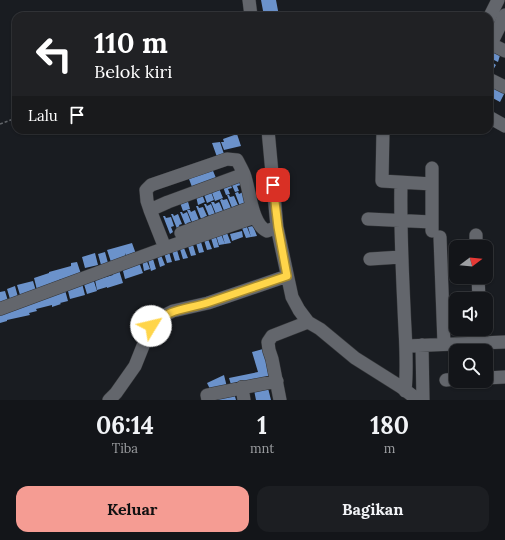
<!DOCTYPE html>
<html lang="id">
<style>
:root{--surface:#131519;--page:#1c1e22;--text:#f1f3f6;--muted:#9d9fa2;--line:#323438;--accent:#f59c93}
body{margin:0;font-family:Lora,serif;background:var(--page);color:var(--text);height:100vh;display:flex;flex-direction:column;font-size:15px;white-space:nowrap}
*{box-sizing:border-box;margin:0}
p{font-size:13px;color:var(--muted)}
.icon{flex:none;width:22px;height:22px;fill:none;stroke:currentColor;stroke-width:2;stroke-linecap:round;stroke-linejoin:round}
.map{position:relative;height:400px;overflow:hidden}
.details{display:flex;flex-direction:column;background:var(--surface);flex:1}
.details>*{flex:none}
.banner{position:absolute;left:12px;top:12px;width:481px;height:122px;border-radius:12px;box-shadow:0 1px 3px #0004,0 0 0 1px var(--line);background:#202124;color:#fff;overflow:hidden}
.needle{width:26px;rotate:74deg}
.fabs{position:absolute;left:449px;top:240px;display:grid;gap:8px}
.fabs a{display:grid;place-items:center;width:44px;height:44px;border-radius:8px;background:var(--surface);box-shadow:0 1px 3px #0004,0 0 0 1px var(--line);font-size:20px}
.pin{position:absolute;display:grid;place-items:center;width:34px;height:34px;color:#fff;margin:-17px;border-radius:8px;box-shadow:0 2px 6px #0006}
.me{position:absolute;width:44px;margin:-22px;rotate:54deg;stroke-linejoin:round;filter:drop-shadow(0 0 3px #0008)}
.turn{display:flex;align-items:center;gap:14px;height:84px;padding:0 16px;font-size:18px}
.turn .icon{width:52px;height:52px;stroke-width:2.5}
.turn b{display:block;font-size:28px;line-height:34px}
.then{display:flex;align-items:center;height:38px;padding:0 16px;background:#0003;gap:8px;font-size:15px}
.eta{display:flex;justify-content:space-evenly;align-items:center;height:68px;text-align:center}
.eta b{font-size:24px;font-weight:700;line-height:28px}
.primary-button{display:flex;gap:8px;margin-top:auto;padding:8px 16px}
.primary-button a{flex:1;height:46px;border-radius:12px;background:var(--accent);color:#111;font-size:16px;font-weight:700;line-height:46px;text-align:center}
.primary-button a+a{background:var(--page);color:var(--text)}
.map>svg:first-child{display:block}
</style>
<div class="map">
<svg width="505" height="400" viewBox="0 0 505 400">
<rect width="100%" height="100%" fill="#191c21"/>
<path fill="#6b92cb" d="M261,0H276L279,16H264Z
M493,48L501,52L498,62L490,58Z
M489,60L496,65L490,75L489,74Z
M489,84L505,92L500,102L489,96Z
M237,134L241,146L224,150L221,142H224L223,139Z
M220,142L224,154L217,157L212,143Z
M211,166L216,178L192,187L189,179Z
M239,180L241,185L237,186L239,191L235,192L230,181Z
M230,183L232,188L228,189L230,194L226,195L222,184Z
M218,186L223,198L215,201L211,190Z
M210,189L214,200L207,203L203,192Z
M238,192L239,194L243,192L247,202L244,203L245,209H241L235,193Z
M202,194L205,202L198,205L196,196Z
M227,195H229L230,197L234,196L238,205L235,206L237,211L234,213Z
M187,198L190,209L183,211L179,200Z
M222,199L223,200L227,199L231,208L226,216L220,200Z
M211,202H214L215,204L219,202L220,204L223,211L218,219Z
M204,204H206L207,206L211,204L215,214L211,215L214,220L211,221Z
M196,206H198L199,208L203,207L207,216L204,217L206,223L203,224Z
M187,210H190L191,212L195,210L199,220L195,221L197,226L194,227Z
M180,212H182L183,214L187,212L191,222L187,223L190,228L187,229Z
M171,214H173L174,216L178,214L182,224L179,225L181,230L178,231Z
M163,216H165L166,218L171,217L174,226L171,227L173,232L170,234Z
M253,226L257,236L251,237L248,227Z
M247,227L251,237L246,238L242,228Z
M242,231L243,237L232,241L230,234Z
M227,233L231,243L225,244L222,234Z
M221,234L225,244L219,245L216,235Z
M216,237L219,247L214,248L211,238Z
M208,239L212,249L207,250L204,240Z
M201,242L204,252L199,253L196,243Z
M132,243L136,254L127,257L125,253L126,258L111,262L107,250Z
M193,245L196,255L191,256L188,246Z
M184,248L188,258L183,259L180,249Z
M177,250L180,260L175,261L172,251Z
M105,252L108,263L101,265L98,254Z
M169,252L172,262L167,263L164,253Z
M95,253L98,265L85,268L82,257Z
M161,255L165,265L160,267L157,256Z
M146,259L150,269L144,271L142,260Z
M153,259L156,269L151,271L148,260Z
M77,262L81,274L59,280L60,282L37,290L34,278L49,273V272L71,266V263Z
M139,262L143,273L125,279L122,267Z
M119,270L123,283L107,288V287L97,290L95,280L113,275L112,272Z
M93,278L97,291L87,294L83,281Z
M33,281L36,291L20,295L17,285Z
M82,283L85,295L70,299L67,287Z
M15,286L18,297L10,299L7,289Z
M65,290L68,301L60,303L61,304L52,307V305L36,309L37,311L29,313L30,315L7,320V321L0,323V313Z
M5,291L8,301L0,304V292Z
M263,349L273,379L232,388L229,378L258,372L252,352Z
M224,375L227,387L211,391L207,383Z
M268,388L271,400H256L254,390Z
M234,393L236,400H216L214,396Z"/>
<g fill="none" stroke-linecap="round" stroke-linejoin="round">
<defs>
<path id="minor" d="M249,0L251,16
M489,18L498,0
M489,43L505,51
M489,48L505,15
M489,79L505,87
M489,117L505,126
M268,130L277,227L292,297L299,310L308,322L320,329L355,358L401,387L418,400
M383,130L382,181L432,184
M401,183C400,225 402,266 404,308C405,336 408,364 405,391
M150,210L147,201L146,190L151,185L227,159L237,160C239,164 242,169 244,174C250,189 251,224 267,231L277,227
M368,219L432,222
M432,231V168
M181,233L252,207
M476,235V247
M440,237L444,344
M165,248L150,210L168,202L244,174
M370,259L401,257
M478,277L479,299
M0,309L165,248L255,217
M480,329V343
M422,345L423,400
M406,346L505,342
M486,378L505,377
M446,380L456,379
M242,387L244,400
M109,400L116,393L135,366L151,326L161,317L173,311L208,303L287,276
M208,400L207,395L277,381
M280,400L272,359L269,350L268,342L272,336L308,322"/>
</defs>
<use href="#minor" stroke="#333538" stroke-width="14"/>
<path stroke="#616469" stroke-width="1.5" stroke-dasharray="3 2" stroke-linecap="butt" d="M0,124L16,118"/>
<use href="#minor" stroke="#63666c" stroke-width="13"/>
</g>
<g fill="none" stroke-linecap="round" stroke-linejoin="round">
<defs>
<path id="route" d="M151,326C171,307 186,310 210,302C236,293 261,285 287,276L278,227L273,185"/>
</defs>
<use href="#route" stroke="#a68a30" stroke-width="10"/>
<use href="#route" stroke="#ffd54a" stroke-width="7"/>
</g>
</svg>
<div class="fabs">
<a><svg class="needle" viewBox="-14 -14 28 28"><path d="M0-13l5 13h-10z" fill="#e53935"/><path d="M0 13l5-13h-10z" fill="#9d9fa2"/></svg></a>
<a><svg class="icon" aria-label="sound" viewBox="0 0 24 24"><path d="M4 9h4l5-4v14l-5-4H4zM17 9q2 3 0 6"/></svg></a>
<a><svg class="icon" aria-label="search" viewBox="0 0 24 24"><circle cx="10" cy="10" r="6"/><path d="M15 15l6 6"/></svg></a>
</div>
<div class="pin" style="left:273px;top:185px;background:#d93025"><svg class="icon" aria-label="arrive" viewBox="0 0 24 24"><path d="M6 21V4h12l-3 4 3 4H6"/></svg></div>
<svg class="me" style="left:151px;top:326px" viewBox="-20 -20 40 40"><circle r="19" fill="#fff"/><path d="M0-13L10 11 0 6-10 11z" fill="#ffd54a"/></svg>
<div class="banner">
<div class="turn"><svg class="icon" aria-label="left" viewBox="0 0 24 24"><path d="M17 20v-9H6M10 6l-5 5 5 5"/></svg><div><b>110 m</b>Belok kiri</div></div>
<div class="then">Lalu<svg class="icon" aria-label="arrive" viewBox="0 0 24 24"><path d="M6 21V4h12l-3 4 3 4H6"/></svg></div>
</div>
</div>
<section class="details">
<div class="eta">
<div><b>06:14</b><p>Tiba</p></div>
<div><b>1</b><p>mnt</p></div>
<div><b>180</b><p>m</p></div>
</div>
<div class="primary-button"><a>Keluar</a><a>Bagikan</a></div>
</section>
